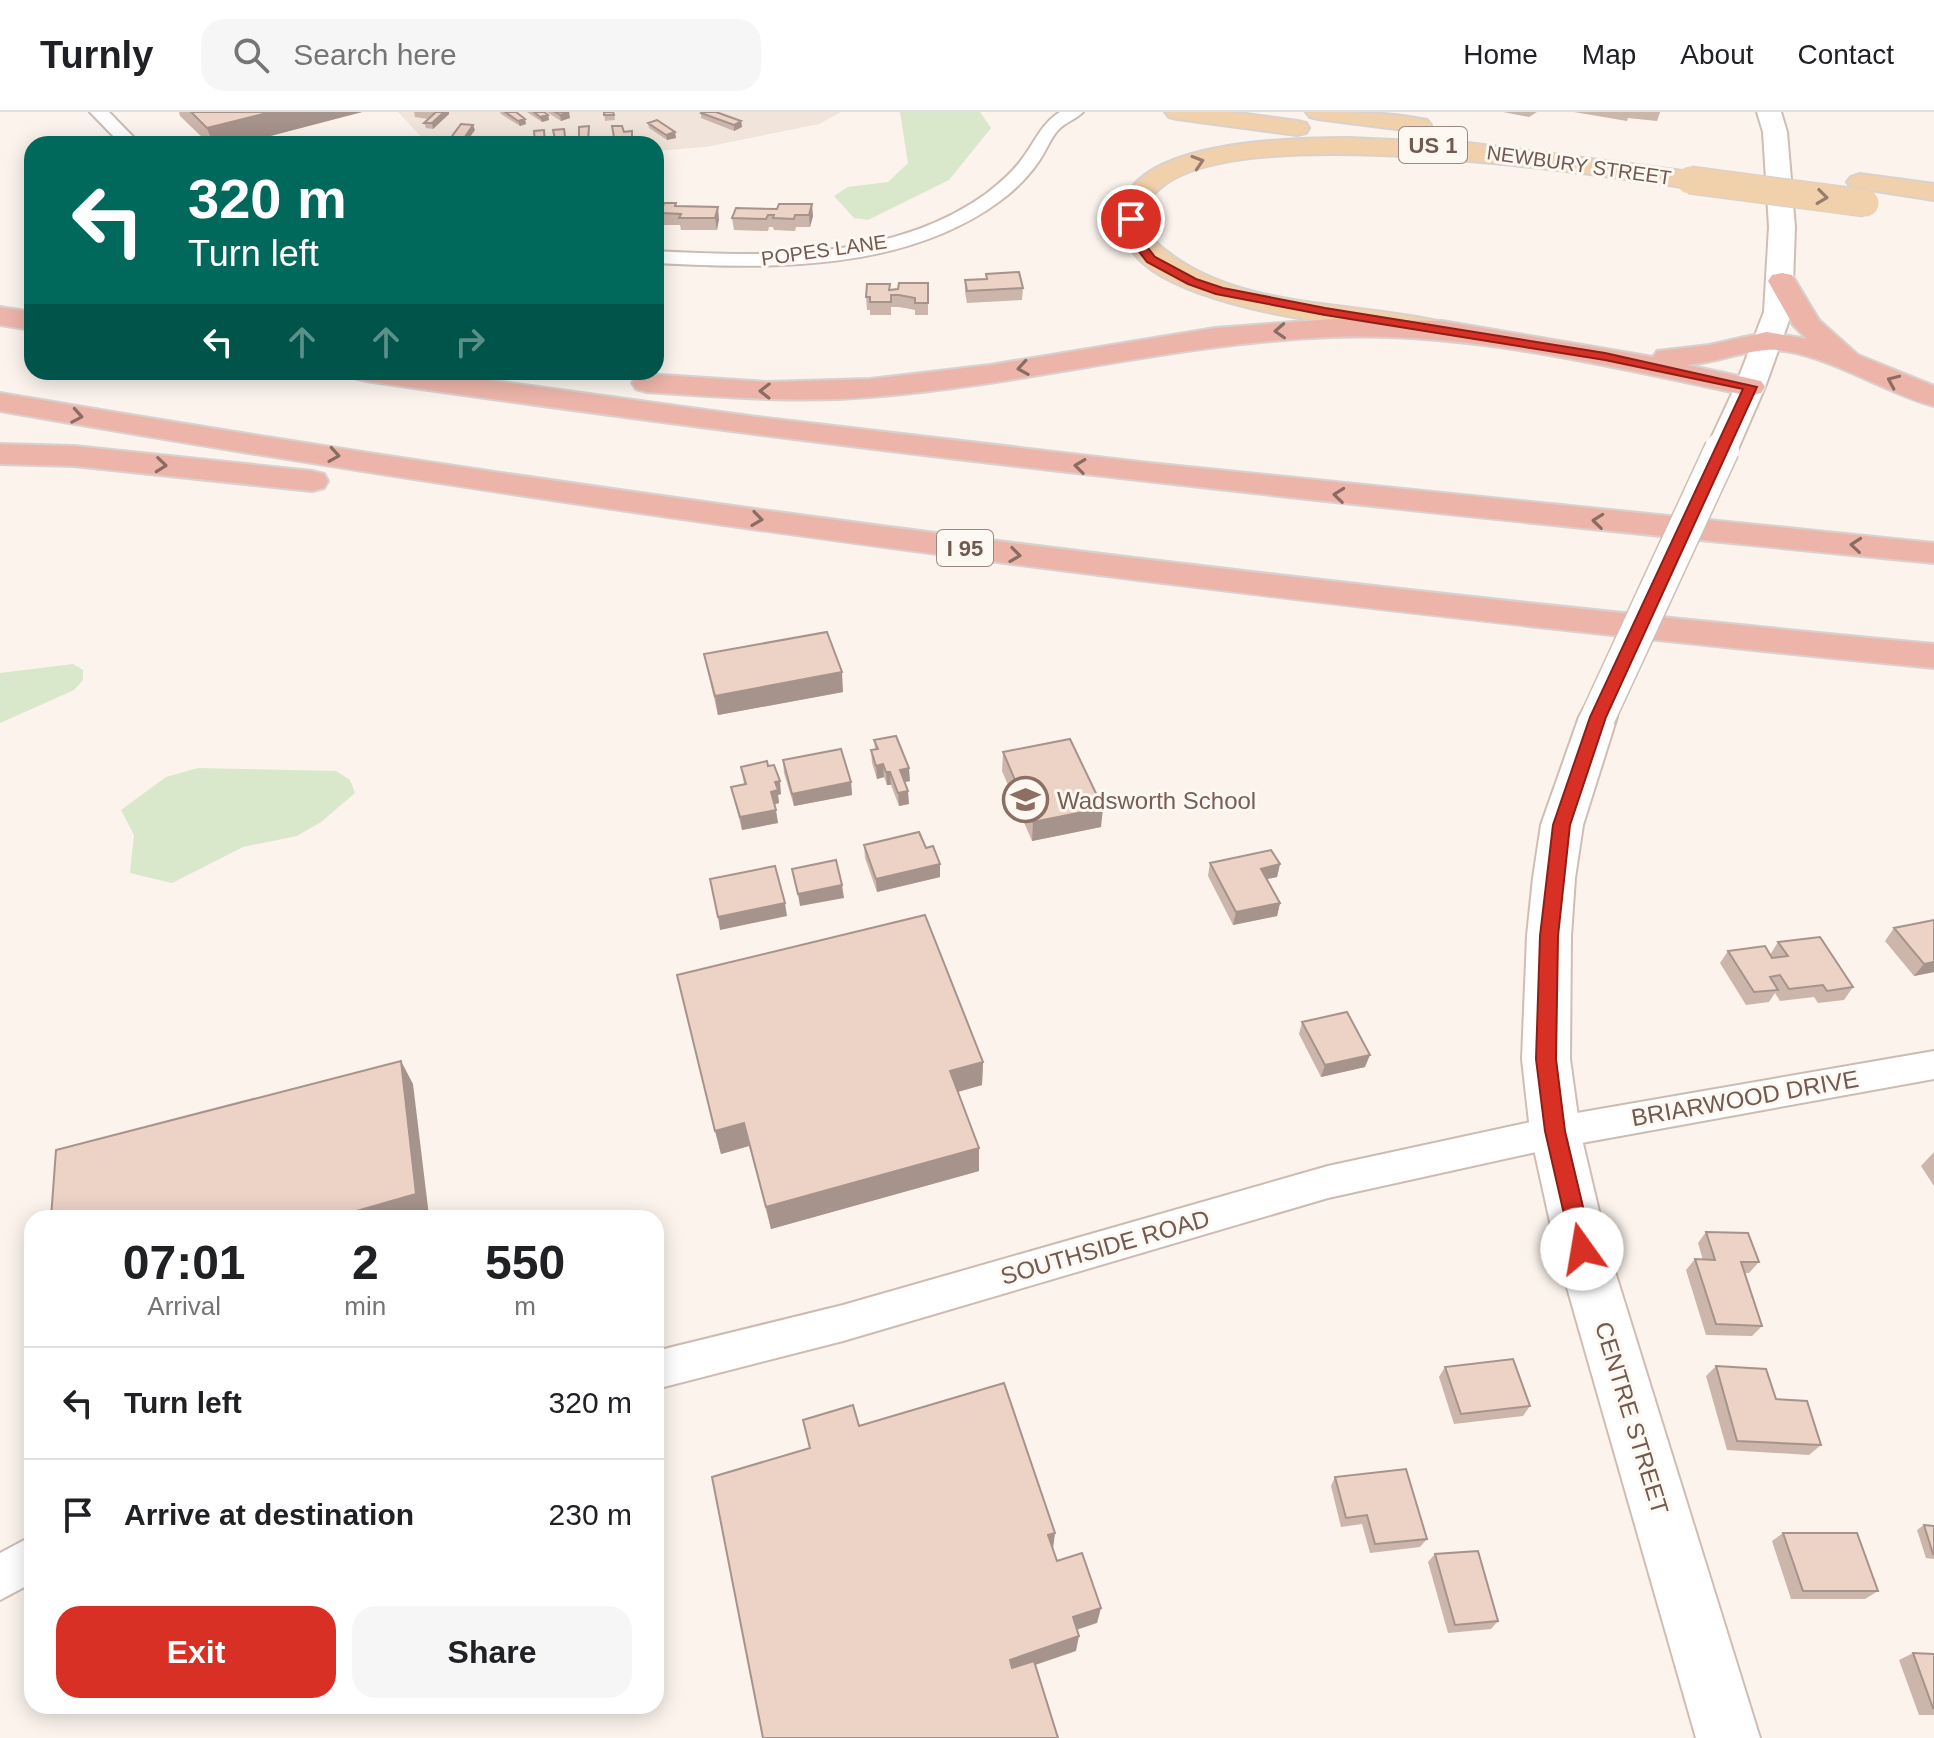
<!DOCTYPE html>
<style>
:root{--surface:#fff;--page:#f6f6f6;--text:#202124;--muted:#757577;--line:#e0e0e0;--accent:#d93025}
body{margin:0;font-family:Arial,sans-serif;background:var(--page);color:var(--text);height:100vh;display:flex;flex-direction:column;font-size:30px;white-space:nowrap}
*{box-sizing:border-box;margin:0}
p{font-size:26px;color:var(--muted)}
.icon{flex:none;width:44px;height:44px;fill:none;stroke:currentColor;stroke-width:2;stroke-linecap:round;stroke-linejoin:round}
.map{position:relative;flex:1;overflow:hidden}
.drawer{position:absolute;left:24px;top:1098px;width:640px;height:504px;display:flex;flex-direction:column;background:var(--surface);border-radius:24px;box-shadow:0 4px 20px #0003}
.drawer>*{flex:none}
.guide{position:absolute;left:24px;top:24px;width:640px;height:244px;border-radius:24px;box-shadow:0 4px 20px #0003;background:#00695c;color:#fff;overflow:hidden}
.pin{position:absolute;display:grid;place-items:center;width:68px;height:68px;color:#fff;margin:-34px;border:4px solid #fff;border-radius:50%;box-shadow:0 2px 8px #0007}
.me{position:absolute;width:88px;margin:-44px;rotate:347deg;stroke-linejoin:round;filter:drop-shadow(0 0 6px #0008)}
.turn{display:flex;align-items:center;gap:28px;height:168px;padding:0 32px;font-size:36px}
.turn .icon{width:104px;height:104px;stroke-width:2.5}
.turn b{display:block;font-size:56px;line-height:68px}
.lanes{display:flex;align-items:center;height:76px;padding:0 32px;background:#0003;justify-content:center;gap:40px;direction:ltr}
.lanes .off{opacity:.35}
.eta{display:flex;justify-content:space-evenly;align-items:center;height:136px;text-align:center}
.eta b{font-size:48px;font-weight:700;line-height:56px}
.action{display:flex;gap:16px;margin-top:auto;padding:16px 32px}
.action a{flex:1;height:92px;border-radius:24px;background:var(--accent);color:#fff;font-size:32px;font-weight:700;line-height:92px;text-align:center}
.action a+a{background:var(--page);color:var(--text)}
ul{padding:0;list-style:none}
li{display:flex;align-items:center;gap:24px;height:112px;padding:0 32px;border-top:2px solid var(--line)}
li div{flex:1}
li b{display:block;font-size:30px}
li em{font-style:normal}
header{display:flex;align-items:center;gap:48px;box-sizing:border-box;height:112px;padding:0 40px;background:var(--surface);border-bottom:2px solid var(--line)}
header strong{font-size:38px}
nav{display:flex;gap:44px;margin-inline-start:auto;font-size:28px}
.search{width:560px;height:72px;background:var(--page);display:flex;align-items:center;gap:20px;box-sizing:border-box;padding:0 28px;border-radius:24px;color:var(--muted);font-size:30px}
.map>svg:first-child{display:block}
</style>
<header>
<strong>Turnly</strong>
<div class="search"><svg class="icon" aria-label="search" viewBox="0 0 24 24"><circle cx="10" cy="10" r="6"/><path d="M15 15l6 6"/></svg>Search here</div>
<nav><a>Home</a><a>Map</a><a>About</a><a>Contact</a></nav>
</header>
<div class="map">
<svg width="1934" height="1626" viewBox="0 0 1934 1626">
<rect width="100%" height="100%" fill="#fbf3ec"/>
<path fill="#f1e5db" d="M398,0H841L819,12L706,35L656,39V32H428Z"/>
<path fill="#d9e7cb" d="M900,0H980L991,16L949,68L868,108L854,106L834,84L848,75L888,70L908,51Z
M73,552L83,558V568L74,578L0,611V561Z
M198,656L336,659L350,668L355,681L321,710L297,724L243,735L172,771L130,761L134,723L121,698L166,665Z"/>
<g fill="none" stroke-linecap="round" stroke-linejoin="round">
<defs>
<path id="minor" d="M90,0H109L140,32H121Z
M1060,0H1083C1076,7 1066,10 1058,18C1050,27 1046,39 1039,49C1029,64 1015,78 1000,89C904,160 769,157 656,151V139C766,145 894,149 987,81C1000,71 1013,60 1022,47C1035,30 1041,12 1060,0Z
M1934,939V967L1554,1036L1328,1086L843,1229L656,1277V1239L843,1193L1328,1054L1554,1005Z
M32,1424V1471L0,1488V1441Z"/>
<path id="secondary" d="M1757,0H1781L1787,20L1795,115L1792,200L1765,275L1738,337L1733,344L1722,347L1711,344L1706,337L1735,275L1764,200L1769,115L1763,20Z
M1598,592L1612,596L1617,605L1583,713L1575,766L1571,824L1570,947L1580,1019L1608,1137L1760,1626H1696L1556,1137L1530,1019L1522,947L1527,824L1533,766L1541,713L1579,605L1584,596Z"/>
<path id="primary" d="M1165,0H1231L1297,9L1306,11L1309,16L1306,21L1297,23L1177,7L1169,5Z
M1306,0C1347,0 1388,0 1427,8L1431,13L1427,18L1419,20L1318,7L1310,5Z
M1349,26L1436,30L1445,28L1690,60L1699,63L1703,68L1699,73L1690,76C1596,63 1202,0 1150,88C1144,98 1148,113 1149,124C1225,201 1349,187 1446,211L1451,217L1446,223L1436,226C1357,215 1218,202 1152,158C1134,145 1123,130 1122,108C1117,27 1295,26 1349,26Z
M1860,62L1934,72V88L1851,75L1847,70L1851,65Z"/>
<path id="motorway" d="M1782,161L1792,163L1819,208L1858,243L1934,274V294C1885,282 1816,235 1766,238C1739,240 1714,251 1687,253L1761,269L1765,275L1761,281L1750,284C1613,255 1473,220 1332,225C1176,231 1025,273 870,285C796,291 722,285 647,280L636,277L632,271L636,265L647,262L766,270L870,267L990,253L1215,216L1333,207L1442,209L1653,245L1657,239L1709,233L1767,220L1807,227L1793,213L1768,169L1772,163Z
M0,195L32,200V218L0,213Z
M351,260H429L757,305L1149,351L1934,431V451C1410,400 887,345 366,269L355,266Z
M0,281C641,391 1287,471 1934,532V556C1287,493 640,411 0,299Z
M0,332L74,334L312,359L324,362L328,369L324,376L312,379L74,354L0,352Z"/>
</defs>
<use href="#minor" stroke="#ccbbb2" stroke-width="4"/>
<use href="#secondary" stroke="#d0bdb3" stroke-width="4"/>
<use href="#primary" stroke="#d8d1ce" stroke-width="4"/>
<use href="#motorway" stroke="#d8d1ce" stroke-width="4"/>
<use href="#minor" fill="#fff" fill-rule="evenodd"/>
<use href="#secondary" fill="#fff" fill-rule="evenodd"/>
<use href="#primary" fill="#f1d0ac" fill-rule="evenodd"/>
<use href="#motorway" fill="#edb5aa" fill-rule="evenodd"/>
<defs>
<path id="secondary-bridge" d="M1598,605L1722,337"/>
<path id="primary-bridge" d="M1690,68L1865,91"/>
</defs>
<use href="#secondary-bridge" stroke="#d0bdb3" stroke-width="37" stroke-linecap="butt"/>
<use href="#primary-bridge" stroke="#d8d1ce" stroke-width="29" stroke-linecap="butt"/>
<use href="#secondary-bridge" stroke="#fff" stroke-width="34"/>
<use href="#primary-bridge" stroke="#f1d0ac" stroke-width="27"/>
</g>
<path fill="#ccb5aa" d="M179,0H362L240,32H209L180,4Z
M414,0H449V2L433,17L426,16L424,11L428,7L415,5Z
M500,0H516L525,7L526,12L520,14L501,2Z
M527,0H544L548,3L549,8L542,10Z
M547,0H568L570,6L561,9Z
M604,0H614L615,8L605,9Z
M1503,0H1537L1529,5Z
M1574,0H1660L1657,9L1628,6L1627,9Z
M701,1L741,9L742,15L734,19L701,6Z
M648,11L675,20L676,26L667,28L649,16Z
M676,91V95L719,107L717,118H681L680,113H663L661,101Z
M777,97L813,104L810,115H796L795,119L774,118L773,115H769L768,119L734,118L732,106Z
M986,162L1023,176L1022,188L967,191L965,180V168L986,167Z
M928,171V203H915V198L899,195H891V203H870V198H867L866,185L890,178L898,177Z
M704,542L843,580L718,603L708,561Z
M874,628L910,669L905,670L909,692L899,694L891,673H887L884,665L877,667L872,651L871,638H875Z
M1003,640L1101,715L1032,729L1002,659Z
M783,648L851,670L852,683L794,694L784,661Z
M768,654L781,682L778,683L779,691L774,692L778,711L742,718L731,675L744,672L741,655Z
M864,733L926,736L940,752V765L877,780L865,746Z
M1210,751L1280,752L1277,765L1267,767L1280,791L1277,804L1233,813L1208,764Z
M1934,808V860L1914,864L1885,829L1894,816Z
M1778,830L1853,875L1844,888L1818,891L1814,885L1780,889L1775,881L1769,890L1746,893L1720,851L1728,839L1770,843Z
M677,863L983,950L982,973L958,980L979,1036V1059L771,1117L749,1034L721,1042Z
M1302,910L1365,955L1321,965L1299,922Z
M1934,1040V1074L1921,1054Z
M1706,1120L1759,1150L1749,1161H1745L1762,1214L1752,1224L1706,1223L1686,1158L1695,1147L1703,1148L1698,1131Z
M1716,1254L1776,1287L1821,1333L1809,1343L1727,1338L1706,1264Z
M1445,1255L1530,1294L1523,1304L1454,1312L1439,1265Z
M1335,1365L1427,1427L1420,1435L1370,1441L1362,1412L1341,1415L1331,1374Z
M1924,1413L1934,1414V1447L1926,1446L1917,1418Z
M1783,1421L1878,1479L1865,1487H1791L1772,1429Z
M1435,1442L1498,1509L1491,1517L1448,1521L1428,1450Z
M1913,1541L1934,1542V1603H1919L1899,1548Z"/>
<path fill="#a6938b" d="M271,0H362L240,32H213L207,16Z
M444,0H449V2L433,17L432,11Z
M569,0L570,6L561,9L560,3Z
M548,3L549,8L542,10L540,5Z
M525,7L526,12L520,14L518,9Z
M741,9L742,15L734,19V13Z
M473,13L475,18L465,32H460Z
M675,20L676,26L667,28L666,23Z
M632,25L633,31L615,32V31L624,26Z
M812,92L813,104L810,115L809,103Z
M718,95L719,107L717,118L715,106Z
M842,560L843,580L718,603L715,584Z
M883,652L884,665L877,667L876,654Z
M909,656L910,669L900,671V658Z
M886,660H890L891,673H887Z
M780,669L781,682L778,683L779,691L772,693L771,680L775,670Z
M851,670L852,683L794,694L792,682Z
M908,679L909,692L899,694L898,681Z
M1103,696L1101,715L1032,729L1033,710Z
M776,698L778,711L742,718L740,705Z
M940,752V765L877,780L876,767Z
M1280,752L1277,765L1258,769L1261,757Z
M842,773L844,786L800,794L798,782Z
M785,791L787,804L720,818L718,805Z
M1280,791L1277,804L1233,813L1236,800Z
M1934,850V860L1914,864L1924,852Z
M1370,943L1365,955L1321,965L1325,953Z
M401,949L413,972L429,1104L424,1106H332Z
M983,950L982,973L950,982V959Z
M744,1011L749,1034L721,1042L715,1019Z
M979,1036V1059L771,1117L766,1095Z
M1055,1421L1053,1437L1048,1423Z
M1101,1496L1097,1511L1070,1520L1073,1505Z
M1079,1524L1076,1539L1009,1562L1010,1548Z"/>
<path fill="#edd2c6" stroke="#a6938b" stroke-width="2" d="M191,0H271L207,16Z
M436,0H444L432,11H424Z
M505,0H516L525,7L518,9Z
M534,0H544L548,3L540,5Z
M555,0H569L560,3Z
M604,0H613L614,3H604Z
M702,0H716L741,9L734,13L701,1Z
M657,8L675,20L666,23L648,11Z
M461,12L473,13L460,32L447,31Z
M589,14L588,31H579V15Z
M612,14H622L624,20L632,19V25L624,26L625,30L615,31Z
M564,17L566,32H556L553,18Z
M544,18L545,32H535L534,19Z
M664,91H676L675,94L718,95L715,106H679L681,102L661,101Z
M779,92H812L809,103H795L794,107L773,106L774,103H768L766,107L732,106L736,96L777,97Z
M1019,160L1023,176L967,179L965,168L987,167L986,162Z
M899,171H928V191H915V186L899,183H891V190H870V185H866L867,172H890L889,178L898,177Z
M827,520L842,560L715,584L704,542Z
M896,624L909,656L900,658L908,679L898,681L890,660H886L883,652L876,654L871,638L878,637L874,628Z
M1070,627L1103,696L1033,710L1003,640Z
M841,637L851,670L792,682L783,648Z
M767,649L768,654L774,653L780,669L775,670L778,678L771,680L776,698L740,705L731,675L746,672L741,655Z
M919,720L926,736L933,734L940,752L876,767L864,733Z
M1271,738L1280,752L1261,757L1280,791L1236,800L1210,751Z
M836,748L842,773L798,782L792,757Z
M775,754L785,791L718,805L710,767Z
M925,803L983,950L950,959L979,1036L766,1095L744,1011L715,1019L677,863Z
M1934,808V850L1924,852L1894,816Z
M1820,825L1853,875L1827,879L1823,873L1789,877L1780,863L1770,865L1778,878L1754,880L1728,839L1765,834L1772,846L1788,844L1778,830Z
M1347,900L1370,943L1325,953L1302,910Z
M401,949L416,1082L332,1106H51L56,1038Z
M1706,1120L1748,1121L1759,1150H1741L1762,1214L1716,1212L1695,1147L1715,1148Z
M1513,1247L1530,1294L1461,1302L1445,1255Z
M1716,1254L1766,1257L1776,1287L1807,1289L1821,1333L1737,1329Z
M1004,1271L1055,1421L1048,1423L1057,1449L1082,1441L1101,1496L1073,1505L1079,1524L1010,1548L1012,1556L1034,1549L1058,1626H763L712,1365L810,1336L803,1308L853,1293L859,1314Z
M1406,1357L1427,1427L1375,1432L1367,1403L1346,1406L1335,1365Z
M1924,1413L1934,1414V1442H1933Z
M1783,1421H1857L1878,1479H1803Z
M1478,1439L1498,1509L1455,1513L1435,1442Z
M1913,1541L1934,1542V1596H1933Z"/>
<defs><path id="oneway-chevron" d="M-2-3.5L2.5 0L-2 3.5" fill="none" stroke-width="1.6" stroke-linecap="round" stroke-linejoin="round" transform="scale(2)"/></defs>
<g stroke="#997d6c">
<use href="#oneway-chevron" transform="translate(1198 50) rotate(-18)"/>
<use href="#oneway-chevron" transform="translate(1822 85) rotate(7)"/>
</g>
<g stroke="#8b6c63">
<use href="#oneway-chevron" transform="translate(1280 219) rotate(177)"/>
<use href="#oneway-chevron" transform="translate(1023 256) rotate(171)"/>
<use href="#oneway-chevron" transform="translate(1893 269) rotate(-156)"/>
<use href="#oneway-chevron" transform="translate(765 279) rotate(-179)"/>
<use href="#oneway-chevron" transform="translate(77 304) rotate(10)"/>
<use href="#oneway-chevron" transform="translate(334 343) rotate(9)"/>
<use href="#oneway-chevron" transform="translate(161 353) rotate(6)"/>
<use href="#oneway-chevron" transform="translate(1080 354) rotate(-173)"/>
<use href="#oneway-chevron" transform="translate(1339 383) rotate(-174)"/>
<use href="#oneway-chevron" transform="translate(757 407) rotate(8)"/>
<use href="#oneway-chevron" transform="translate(1598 409) rotate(-174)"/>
<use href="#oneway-chevron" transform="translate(1856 433) rotate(-175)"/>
<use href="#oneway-chevron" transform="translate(1015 443) rotate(8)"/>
</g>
<path fill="#d93025" stroke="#8d1f18" stroke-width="2" d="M1131,104L1137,107L1145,132L1155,145L1196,167L1223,176L1325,196L1605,241L1757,275L1606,605L1570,713L1558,824L1556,947L1565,1019L1593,1137L1590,1144L1582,1147L1575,1144L1572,1137L1545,1019L1536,947L1540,824L1553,713L1590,605L1743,277L1605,248L1325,203L1216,182L1188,172L1147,150L1134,133L1126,107Z"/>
<defs>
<symbol id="school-ring" viewBox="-11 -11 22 22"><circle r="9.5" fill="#fdf8f2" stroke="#8d6e63" stroke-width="1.5"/><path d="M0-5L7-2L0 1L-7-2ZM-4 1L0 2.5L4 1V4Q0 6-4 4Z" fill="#8d6e63"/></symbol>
</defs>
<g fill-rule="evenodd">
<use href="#school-ring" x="1000" y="662" width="51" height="51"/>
</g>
<g text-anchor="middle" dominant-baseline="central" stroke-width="6" stroke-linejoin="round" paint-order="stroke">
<g font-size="20" fill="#735a51" stroke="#fdf8f2">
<text transform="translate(1579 53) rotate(8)">NEWBURY STREET</text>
<text transform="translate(824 138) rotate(-8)">POPES LANE</text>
</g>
<g fill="#fdf8f2" stroke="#9c8981" stroke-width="2">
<rect x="1399" y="15" width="68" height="36" rx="6"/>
<rect x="937" y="418" width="56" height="36" rx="6"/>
</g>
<g font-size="22" font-weight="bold" fill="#735a51">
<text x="1433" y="33">US 1</text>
<text x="965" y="436">I 95</text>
</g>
<g font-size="24" fill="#785e54" stroke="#fdf8f2" text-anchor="start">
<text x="1057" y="688">Wadsworth School</text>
</g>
<g font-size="24" fill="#735a51" stroke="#fdf8f2">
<text transform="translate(1745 986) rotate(-10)">BRIARWOOD DRIVE</text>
<text transform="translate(1105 1135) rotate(-16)">SOUTHSIDE ROAD</text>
<text transform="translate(1632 1306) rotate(73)">CENTRE STREET</text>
</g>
</g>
</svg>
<div class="pin" style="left:1131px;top:107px;background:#d93025"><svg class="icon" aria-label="arrive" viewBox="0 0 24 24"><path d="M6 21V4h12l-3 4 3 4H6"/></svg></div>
<svg class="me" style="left:1582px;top:1137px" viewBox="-20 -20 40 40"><circle r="19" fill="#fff"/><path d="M0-13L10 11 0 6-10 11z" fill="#d93025"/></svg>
<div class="guide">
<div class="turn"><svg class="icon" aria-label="left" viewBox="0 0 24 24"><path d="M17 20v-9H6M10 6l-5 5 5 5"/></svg><div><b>320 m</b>Turn left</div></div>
<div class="lanes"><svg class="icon" aria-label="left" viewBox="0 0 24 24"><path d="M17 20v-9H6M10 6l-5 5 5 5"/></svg><svg class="icon off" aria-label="ahead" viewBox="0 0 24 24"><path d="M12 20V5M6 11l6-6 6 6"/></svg><svg class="icon off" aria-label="ahead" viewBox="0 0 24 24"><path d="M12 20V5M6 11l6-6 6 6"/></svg><svg class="icon off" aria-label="right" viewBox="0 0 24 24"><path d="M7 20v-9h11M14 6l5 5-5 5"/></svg></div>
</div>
<section class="drawer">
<div class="eta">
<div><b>07:01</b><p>Arrival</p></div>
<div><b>2</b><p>min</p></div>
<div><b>550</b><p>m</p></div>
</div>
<ul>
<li><svg class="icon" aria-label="left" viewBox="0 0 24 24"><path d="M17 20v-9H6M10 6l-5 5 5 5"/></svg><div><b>Turn left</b></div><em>320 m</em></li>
<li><svg class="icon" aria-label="arrive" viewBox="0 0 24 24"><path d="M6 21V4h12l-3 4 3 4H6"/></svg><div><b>Arrive at destination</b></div><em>230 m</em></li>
</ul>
<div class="action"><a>Exit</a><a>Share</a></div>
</section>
</div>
